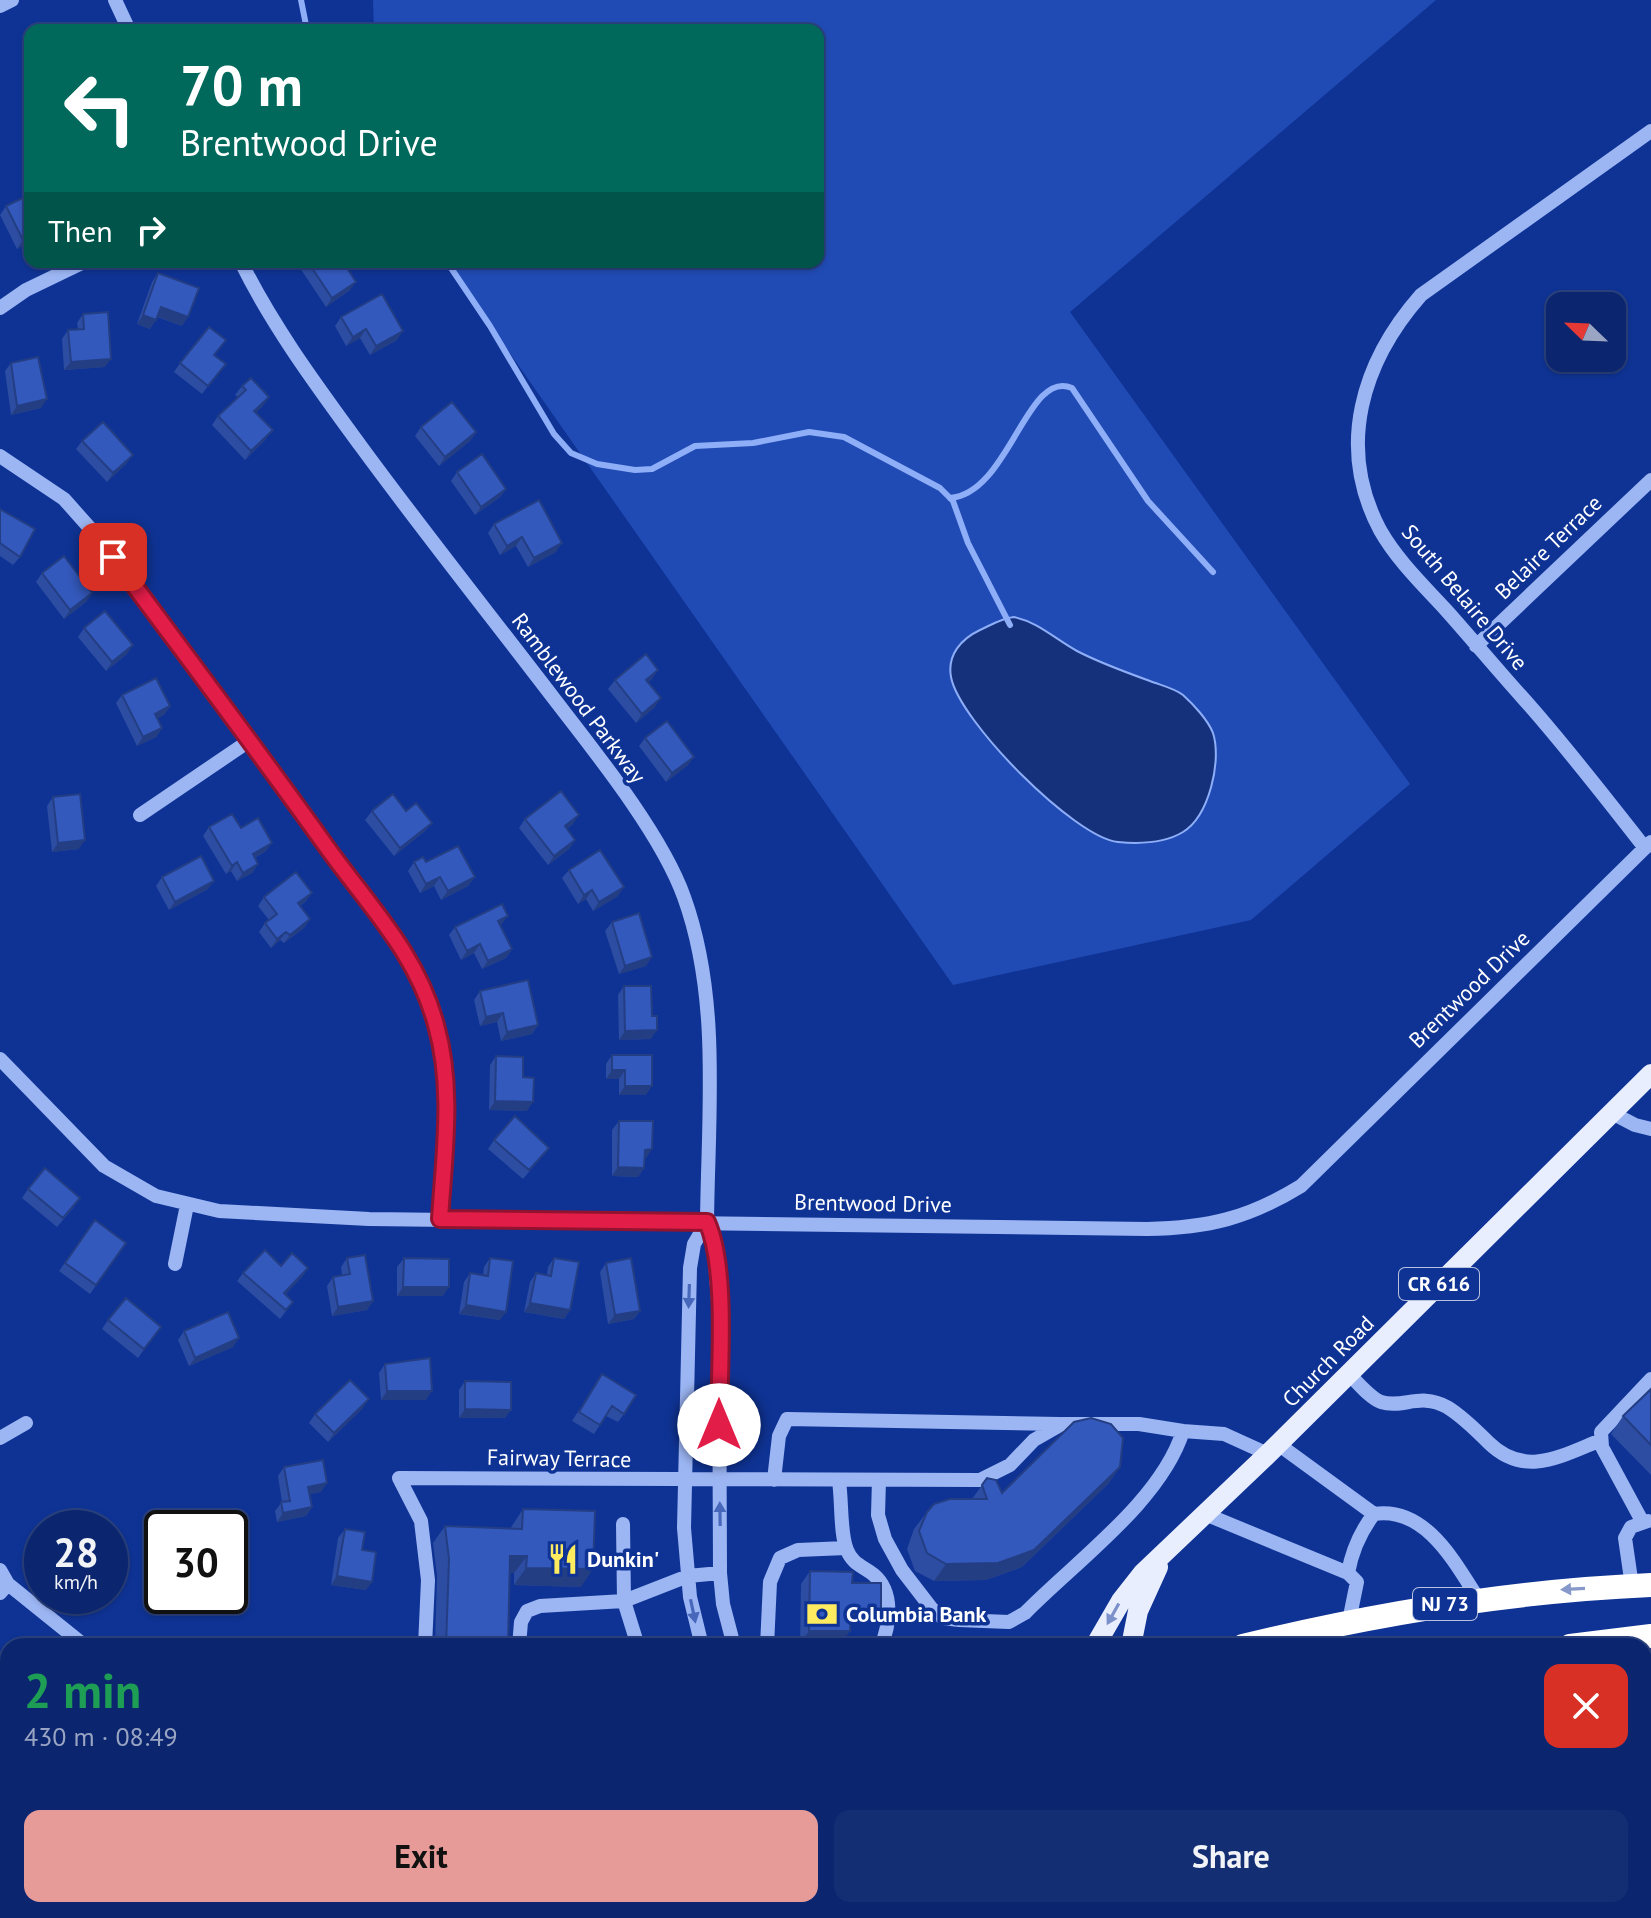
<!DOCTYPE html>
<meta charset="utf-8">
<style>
:root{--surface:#0b266f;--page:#142e74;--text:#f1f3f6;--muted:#9aa5c3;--line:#2b4382;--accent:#e69b98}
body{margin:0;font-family:"PT Sans",sans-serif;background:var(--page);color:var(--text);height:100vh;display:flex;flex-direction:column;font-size:30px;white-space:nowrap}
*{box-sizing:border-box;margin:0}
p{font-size:26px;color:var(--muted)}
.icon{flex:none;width:44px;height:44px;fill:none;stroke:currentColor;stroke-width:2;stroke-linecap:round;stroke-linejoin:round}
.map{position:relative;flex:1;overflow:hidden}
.panel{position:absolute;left:0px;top:1638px;width:1652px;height:280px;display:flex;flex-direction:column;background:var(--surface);border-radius:24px 24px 0 0;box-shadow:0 2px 6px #0004,0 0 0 2px var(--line)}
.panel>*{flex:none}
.banner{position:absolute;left:24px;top:24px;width:800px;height:244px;border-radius:16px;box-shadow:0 2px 6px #0004,0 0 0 2px var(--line);background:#00695c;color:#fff;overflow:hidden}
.needle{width:52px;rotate:293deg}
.controls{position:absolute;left:1546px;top:292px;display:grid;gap:16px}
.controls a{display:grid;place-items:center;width:80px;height:80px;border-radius:16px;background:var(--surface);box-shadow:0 2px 6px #0004,0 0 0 2px var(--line);font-size:40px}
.speed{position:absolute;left:24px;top:1510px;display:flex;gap:16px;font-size:40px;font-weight:700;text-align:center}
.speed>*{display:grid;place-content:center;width:104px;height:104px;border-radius:50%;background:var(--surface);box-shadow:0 2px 6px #0004,0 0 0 2px var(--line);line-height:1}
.speed small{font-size:20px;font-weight:400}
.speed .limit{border:4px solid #111;border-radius:12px;background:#fff;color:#111}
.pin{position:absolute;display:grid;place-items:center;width:68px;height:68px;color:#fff;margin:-34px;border-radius:16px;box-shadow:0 4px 12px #0006}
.me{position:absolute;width:88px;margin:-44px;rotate:0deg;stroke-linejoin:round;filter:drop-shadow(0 0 6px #0008)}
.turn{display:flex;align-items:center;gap:28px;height:168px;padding:0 24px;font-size:36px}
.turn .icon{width:104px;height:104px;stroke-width:2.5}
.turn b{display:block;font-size:56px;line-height:68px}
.then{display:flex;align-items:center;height:76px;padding:0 24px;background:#0003;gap:16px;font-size:30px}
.round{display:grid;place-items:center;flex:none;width:84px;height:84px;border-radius:16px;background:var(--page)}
.overview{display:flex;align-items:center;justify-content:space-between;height:136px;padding:0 24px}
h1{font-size:48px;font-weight:600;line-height:60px;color:#1e9e55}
.primary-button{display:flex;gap:16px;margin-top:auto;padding:16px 24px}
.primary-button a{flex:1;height:92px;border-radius:16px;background:var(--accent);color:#111;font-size:32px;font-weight:600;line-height:92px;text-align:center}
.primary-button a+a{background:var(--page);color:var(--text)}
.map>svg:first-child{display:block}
</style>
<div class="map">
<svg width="1651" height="1918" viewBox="0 0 1651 1918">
<rect width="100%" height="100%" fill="#0f3394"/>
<path fill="#214bb4" d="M373,0H1436L1070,312L1410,784L1251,920L953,985L446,262H818V30H374Z"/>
<path fill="#16317b" stroke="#8eaef8" stroke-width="2" d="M1014,617C1038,622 1055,639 1077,651C1100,663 1125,672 1150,681C1160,685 1174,688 1183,695C1193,704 1208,720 1213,733C1222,761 1209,816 1183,832C1165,843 1139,844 1118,842C1075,838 959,721 951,677C947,655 961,639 980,630C991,625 1002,618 1014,617Z"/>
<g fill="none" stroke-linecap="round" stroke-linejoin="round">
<path stroke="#8eaef8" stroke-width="6" d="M301,0L307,30
M447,262L490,326L554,434L571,453L597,464L635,470L652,469L695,446L753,443L809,432L844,437L940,488L953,501L968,543L1010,625
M950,498C1009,494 1027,368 1072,388L1148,501L1213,572"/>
<path stroke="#9cb6f4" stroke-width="14" d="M115,0L129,30
M0,6L12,0
M241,262C273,327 317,386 360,445C423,531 490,615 555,700C596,753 662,835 684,897C721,999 708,1115 707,1222L713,1236L719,1313L720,1573L723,1604L734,1646
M0,308L26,290L84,262
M0,456L64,499L96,535L407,955C455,1038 446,1127 440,1219
M1476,646L1651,480
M140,815L249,741
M1645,848C1605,797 1565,745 1522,697C1496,668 1471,638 1446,610C1423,585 1397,560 1380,530C1336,447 1362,362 1421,295L1651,131
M0,1059L104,1166L156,1196L219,1211L369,1219L1147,1229C1208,1228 1249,1218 1301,1186L1651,842
M1612,1113L1635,1125L1651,1129
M175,1264L187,1205
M1349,1374C1358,1383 1370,1398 1381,1402C1403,1409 1420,1392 1447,1407C1462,1416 1477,1431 1489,1443C1525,1478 1561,1456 1601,1440
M1183,1431L1224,1434L1268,1454
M0,1438L26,1423
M1278,1444L1374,1514
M774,1480L779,1436L787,1419L1060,1424
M839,1481C842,1500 840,1535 847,1550C853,1565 863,1566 874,1575C894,1592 890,1625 881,1646
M1205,1514L1348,1573L1357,1582L1349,1621
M1642,1521L1602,1447L1601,1432L1651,1379
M0,1570L8,1584L0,1593
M1348,1573C1352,1551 1360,1532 1374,1514C1426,1506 1455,1563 1479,1600
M8,1584L85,1646
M1632,1586L1625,1538L1631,1527L1648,1521
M425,1646L428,1580L421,1521L399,1478L980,1480L1010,1465L1034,1440L1062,1424H1139L1183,1431C1161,1501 1076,1561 1025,1613L1009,1622L959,1620L943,1618L932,1609L902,1570L885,1539L878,1515L879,1480
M519,1646L521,1622L527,1611L540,1606L624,1601L623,1524
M638,1646L624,1601L688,1576L720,1573
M702,1646L690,1597L684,1528L690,1268L694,1244L707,1222
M767,1646L770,1582L780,1558L798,1550L846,1548
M310,1910L313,1918
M93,1918L109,1910"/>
<path stroke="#e9eeff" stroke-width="20" d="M1095,1646L1121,1601L1143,1573L1268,1454L1651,1074
M1131,1646L1138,1611L1158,1567
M833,1918L834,1910
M847,1918L852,1910"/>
<path stroke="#fff" stroke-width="24" d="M1243,1646C1378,1613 1512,1591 1651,1585
M1570,1646L1651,1636
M587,1918L603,1910
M732,1918L749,1910"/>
</g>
<path fill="#2d4da2" d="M30,198V242L17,249L0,215L6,206Z
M304,262H343L350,290L326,307L300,268Z
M158,273L182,326L157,317L150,329L137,324L152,282Z
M83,314L105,367L64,370L62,339L68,330L78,329L77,323Z
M341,317L397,340L370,355L360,338L346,346L335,326Z
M215,355L219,372L202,394L174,372L180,363Z
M11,363L41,408L11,415L5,371Z
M242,386L263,406L256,412L266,439L245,460L212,425L218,416L238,397L235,395Z
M421,427L476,432L470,441L439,466L415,436Z
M82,441L127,463L107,482L76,449Z
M457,472L506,489L500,497L475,515L451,481Z
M0,509L20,557L13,565L0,556Z
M494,524L556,552L528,567L516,546L500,555L488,533Z
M42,573L92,593L86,602L64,619L36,582Z
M84,628L127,654L106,671L78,637Z
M652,679L648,682L655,707L636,723L608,689L615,680Z
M122,695L170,706L164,715L157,718L162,728L156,737L137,746L116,703Z
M645,738L688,765L666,782L639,746Z
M53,797L79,849L52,852L47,806Z
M372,811H406L432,823L425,831L394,856L365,820Z
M525,819L573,824L567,829L575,840L569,849L548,865L519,828Z
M209,827L241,828L266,851L255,858L258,864L252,873L237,881L231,871L226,874L203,836Z
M414,862H426L475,877L468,886L441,900L434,886L420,893L408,871Z
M569,870L618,896L593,911L586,899L578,904L562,878Z
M162,877L208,889L169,910L156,886Z
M312,893L305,902L300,906L310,919L304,928L284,943L280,940L271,948L259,932L265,923L269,920L258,906L264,897Z
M508,916L500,925L512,949L506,958L482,969L474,953L461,960L449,935L455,927Z
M612,922L646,966L619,974L605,931Z
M624,986L652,1016L651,1039L619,1040L618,995Z
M480,991L538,1025L532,1034L501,1041L497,1022L480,1026L474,1000Z
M612,1055L646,1095H619V1079H606V1064Z
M496,1056L523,1077L527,1111L489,1110L490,1065Z
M619,1121L646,1158H645L644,1168L638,1177L612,1176V1130Z
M494,1140L549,1148L523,1179L488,1149Z
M28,1189L74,1207L57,1227L22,1198Z
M95,1220L126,1243L90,1294L59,1271Z
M347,1258L373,1301L367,1310L332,1316L327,1286L333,1277L342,1275L341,1267Z
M404,1258L443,1296H397V1267Z
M490,1258L500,1320L459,1314L464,1282L470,1273L483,1275L484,1267Z
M554,1258L570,1310L564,1319L524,1312L530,1282L536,1273L547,1275L548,1267Z
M606,1263L640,1311L634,1319L608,1324L600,1272Z
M281,1266L308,1268L302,1277L285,1295L293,1302L280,1319L237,1281L243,1273Z
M108,1320L161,1327L138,1358L102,1329Z
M184,1331L233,1347L189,1366L178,1340Z
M385,1364L426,1400H381L379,1373Z
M602,1374L624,1414L618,1422L606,1416L594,1434L572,1421Z
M465,1381L505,1418H459V1390Z
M1651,1389V1475L1611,1434L1623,1416Z
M363,1408L328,1442L309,1423L315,1414Z
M284,1467L321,1492L310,1494L312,1507L306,1516L277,1522L275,1511L282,1502L278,1476Z
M1120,1467L1108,1484L1022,1567L986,1580L934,1581L915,1571L907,1549L914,1529L927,1512L972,1499L987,1478L1002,1493Z
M523,1509L581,1587L514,1585V1573H510L508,1646H435L437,1576L433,1543L445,1526L510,1529Z
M345,1529L362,1550L366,1590L331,1585L338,1538Z
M810,1571L852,1583L881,1611L872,1624H851L841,1644H800L801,1584Z
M8,1777V1901L0,1885V1781Z
M13,1910H56L41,1918H17Z
M1569,1910H1644L1651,1918H1566L1569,1914Z"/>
<path fill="#243e84" d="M30,237V242L17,249L23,240Z
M356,282L350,290L326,307L332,298Z
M161,307L188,317L182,326L155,316Z
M143,315L156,320L150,329L137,324Z
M366,329L360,338L346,346L353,337Z
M403,331L397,340L370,355L376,346Z
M111,359L105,367L64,370L71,362Z
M269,397L263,406L248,420L254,411Z
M47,399L41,408L11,415L17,406Z
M273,430L266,439L245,460L251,451Z
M476,432L470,441L439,466L445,457Z
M133,455L127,463L107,482L113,473Z
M506,489L500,497L475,515L481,507Z
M522,537L516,546L500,555L507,546Z
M562,543L556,552L528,567L534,558Z
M92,593L86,602L64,619L70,610Z
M133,645L127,654L106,671L112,662Z
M658,670L652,679L640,688L646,680Z
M661,698L655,707L636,723L642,714Z
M170,706L164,715L149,723L155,714Z
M162,728L156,737L137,746L143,737Z
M694,757L688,765L666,782L672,773Z
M579,815L573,824L559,835L565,826Z
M432,823L425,831L394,856L400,848Z
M85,840L79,849L52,852L58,843Z
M575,840L569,849L548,865L554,856Z
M272,843L266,851L246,863L253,854Z
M237,862L231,871L226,874L232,866Z
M258,864L252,873L237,881L243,873Z
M440,877L434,886L420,893L426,884Z
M475,877L468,886L441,900L448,891Z
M214,881L208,889L169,910L175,902Z
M624,887L618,896L593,911L599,902Z
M592,890L586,899L578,904L584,895Z
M312,893L305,902L292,912L298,903Z
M508,916L501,925L492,929L498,921Z
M310,919L304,928L284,943L290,935Z
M286,932L280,940L271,948L277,939Z
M480,944L474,953L461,960L467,951Z
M512,949L506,958L482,969L488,961Z
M652,957L646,966L619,974L625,966Z
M503,1013L497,1022L480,1026L486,1017Z
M538,1025L532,1034L501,1041L507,1032Z
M657,1030L651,1039L619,1040L625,1031Z
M612,1070H625L619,1079H606Z
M625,1086H652L646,1095H619Z
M495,1101L533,1102L527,1111L489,1110Z
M652,1149L646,1158L639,1159L645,1150Z
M618,1167L644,1168L638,1177L612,1176Z
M308,1268L302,1277L278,1302L284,1293Z
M403,1287H449L443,1296H397Z
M373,1301L367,1310L332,1316L338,1307Z
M530,1303L570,1310L564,1319L524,1312Z
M466,1305L506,1312L500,1320L459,1314Z
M640,1311L634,1319L608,1324L615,1315Z
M239,1338L233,1347L189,1366L195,1358Z
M387,1391H432L426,1400H381Z
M369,1399L363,1408L328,1442L334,1433Z
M465,1409L511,1410L505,1418H459Z
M1120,1467L1108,1484L1022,1567L986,1580L934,1581L946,1564Z
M327,1483L321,1492L302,1496L308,1487Z
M312,1507L306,1516L277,1522L283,1513Z
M510,1556H527L514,1573H498Z
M526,1568L593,1569L581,1587L514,1585Z
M337,1576L372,1582L366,1590L331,1585Z
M851,1611H881L872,1624H842Z
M809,1631H850L841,1644H800Z
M35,1910H56L41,1918H28Z"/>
<path fill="#3459bc" stroke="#243e84" stroke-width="2" d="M29,195L30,198V237L23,240L6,206Z
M308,262H343L356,282L332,298Z
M158,273L199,288L188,317L161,307L156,320L143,315Z
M382,294L403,331L376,346L366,329L353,337L341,317Z
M108,312L111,359L71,362L68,330L84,329L83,314Z
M209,327L226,340L214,355L226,364L208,386L180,363Z
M38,357L47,399L17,406L11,363Z
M251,378L269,397L254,411L273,430L251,451L218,416L246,390L242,386Z
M452,402L476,432L445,457L421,427Z
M103,422L133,455L113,473L82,441Z
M482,454L506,489L481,507L457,472Z
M539,500L562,543L534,558L522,537L507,546L494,524Z
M0,509L35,529L20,557L0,543Z
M64,556L92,593L70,610L42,573Z
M105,611L133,645L112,662L84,628Z
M646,654L658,670L646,680L661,698L642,714L615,680Z
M156,678L170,706L155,714L162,728L143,737L122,695Z
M667,721L694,757L672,773L645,738Z
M561,791L579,815L565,826L575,840L554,856L525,819Z
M80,794L85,840L58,843L53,797Z
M393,794L406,811L416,803L432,823L400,848L372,811Z
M232,814L241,828L258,818L272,843L253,854L258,864L243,873L237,862L232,866L209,827Z
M458,846L475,877L448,891L440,877L426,884L414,862L423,857L426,862Z
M600,850L624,887L599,902L592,890L584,895L569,870Z
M201,856L214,881L175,902L162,877Z
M296,872L312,893L298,903L310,919L290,935L286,932L277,939L265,923L277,914L264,897Z
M502,904L508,916L498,921L512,949L488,961L480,944L467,951L455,927Z
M639,913L652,957L625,966L612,922Z
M528,980L538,1025L507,1032L503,1013L486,1017L480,991Z
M624,986H651L652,1016H657V1030L625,1031Z
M612,1055H652V1086H625V1070H612Z
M496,1056L523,1057V1077L534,1078L533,1102L495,1101Z
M515,1116L549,1148L529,1170L494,1140Z
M619,1121H653L652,1149L645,1150L644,1168L618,1167Z
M45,1168L80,1198L63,1218L28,1189Z
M95,1220L126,1243L96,1285L65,1263Z
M265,1250L281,1266L292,1253L308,1268L284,1293L293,1302L286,1310L243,1273Z
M365,1255L373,1301L338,1307L333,1277L350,1274L347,1258Z
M404,1258L449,1259V1287H403Z
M490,1258L513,1261L506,1312L466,1305L470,1273L488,1276Z
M554,1258L579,1262L570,1310L530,1303L536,1273L551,1276Z
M631,1258L640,1311L615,1315L606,1263Z
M126,1298L161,1327L144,1349L108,1320Z
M228,1312L239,1338L195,1358L184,1331Z
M430,1358L432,1391H387L385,1364Z
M602,1374L636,1395L624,1414L612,1406L600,1425L579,1412Z
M350,1380L369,1399L334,1433L315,1414Z
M465,1381L511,1382V1410L465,1409Z
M1651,1389V1445L1623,1416Z
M1091,1418L1111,1424L1123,1438L1120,1467L1034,1550L998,1563L946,1564L927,1553L919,1531L927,1512L934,1504L950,1499H987L982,1485L987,1478L996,1480L1002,1493L1074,1422Z
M323,1460L327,1483L308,1487L312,1507L283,1513L281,1502L290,1501L284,1467Z
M523,1509L595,1511L593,1569L526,1568L527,1556H510L508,1646H446L449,1559L445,1526L522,1529Z
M345,1529L365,1532L362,1550L376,1552L372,1582L337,1576Z
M810,1571L853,1572L852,1583H881V1611H851L850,1631H809Z
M8,1777V1860L0,1844V1781Z
M1644,1784H1651V1918H1571V1911L1583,1910H1644Z
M1066,1914L1067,1918H1057Z"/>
<defs><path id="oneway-solid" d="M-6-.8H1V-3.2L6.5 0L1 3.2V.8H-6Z" transform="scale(2)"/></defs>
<g fill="#4767ba">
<use href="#oneway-solid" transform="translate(689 1296) rotate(92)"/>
<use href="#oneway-solid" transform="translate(720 1514) rotate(-91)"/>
<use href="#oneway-solid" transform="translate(693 1611) rotate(78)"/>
</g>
<use fill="#8799ca" href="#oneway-solid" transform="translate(1573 1589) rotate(177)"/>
<use fill="#7c90ca" href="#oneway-solid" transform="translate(1113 1614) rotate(119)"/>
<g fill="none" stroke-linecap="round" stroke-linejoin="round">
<defs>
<path id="route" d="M113,557C184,653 256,748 326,846C368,905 417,953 436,1025C454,1088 444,1155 440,1219L707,1222C728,1269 719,1370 719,1425"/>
</defs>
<use href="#route" stroke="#92132f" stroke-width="20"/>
<use href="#route" stroke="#e11d48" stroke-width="14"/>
</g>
<defs>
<symbol id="restaurant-bare" viewBox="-9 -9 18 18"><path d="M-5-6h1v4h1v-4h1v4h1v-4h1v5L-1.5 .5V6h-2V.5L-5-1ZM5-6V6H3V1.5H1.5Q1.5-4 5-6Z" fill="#ffeb5f" stroke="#0f3394" stroke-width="2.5" paint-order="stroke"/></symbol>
<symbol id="bank-bare" viewBox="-9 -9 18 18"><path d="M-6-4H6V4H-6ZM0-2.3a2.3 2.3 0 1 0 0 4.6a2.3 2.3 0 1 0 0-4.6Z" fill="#ffeb5f" stroke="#0f3394" stroke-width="2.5" paint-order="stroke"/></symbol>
</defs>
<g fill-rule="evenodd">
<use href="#restaurant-bare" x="541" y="1537" width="44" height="44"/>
<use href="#bank-bare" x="800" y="1592" width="44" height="44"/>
</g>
<g text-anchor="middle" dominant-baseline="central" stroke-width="7" stroke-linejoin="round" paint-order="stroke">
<g fill="#0f3394" stroke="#b7c2df" stroke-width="2">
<rect x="1399" y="1268" width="80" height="32" rx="6"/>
<rect x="1413" y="1588" width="64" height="32" rx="6"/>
</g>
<g font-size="20" font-weight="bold" fill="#fff">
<text x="1439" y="1284">CR 616</text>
<text x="1445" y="1604">NJ 73</text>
</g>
<g font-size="22" fill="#fff" stroke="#0f3394">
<text transform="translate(1548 547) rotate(-44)">Belaire Terrace</text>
<text transform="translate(1465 597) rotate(50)">South Belaire Drive</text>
<text transform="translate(579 698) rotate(53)">Ramblewood Parkway</text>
<text transform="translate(1469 989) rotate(-44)">Brentwood Drive</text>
<text transform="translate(873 1203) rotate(1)">Brentwood Drive</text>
<text transform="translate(1328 1361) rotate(-45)">Church Road</text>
<text transform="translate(559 1458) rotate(1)">Fairway Terrace</text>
</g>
<g font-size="22" font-weight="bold" fill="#fff" stroke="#0f3394" text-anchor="start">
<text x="587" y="1559">Dunkin'</text>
<text x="846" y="1614">Columbia Bank</text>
</g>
</g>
</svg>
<div class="controls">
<a><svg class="needle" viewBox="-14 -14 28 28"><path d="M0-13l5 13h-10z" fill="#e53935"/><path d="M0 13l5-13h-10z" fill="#9aa5c3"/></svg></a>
</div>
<div class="speed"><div>28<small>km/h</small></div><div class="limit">30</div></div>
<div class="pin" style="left:113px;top:557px;background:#d93025"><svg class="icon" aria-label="arrive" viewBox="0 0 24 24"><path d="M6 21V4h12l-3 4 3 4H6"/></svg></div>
<svg class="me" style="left:719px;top:1425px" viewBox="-20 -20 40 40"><circle r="19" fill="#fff"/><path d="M0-13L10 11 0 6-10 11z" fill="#e11d48"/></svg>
<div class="banner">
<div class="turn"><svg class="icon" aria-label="left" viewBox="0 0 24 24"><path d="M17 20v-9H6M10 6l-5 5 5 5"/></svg><div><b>70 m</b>Brentwood Drive</div></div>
<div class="then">Then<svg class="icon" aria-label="right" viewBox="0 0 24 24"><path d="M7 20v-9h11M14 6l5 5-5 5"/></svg></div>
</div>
<section class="panel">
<div class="overview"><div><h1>2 min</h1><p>430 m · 08:49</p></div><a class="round" style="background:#d93025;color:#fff"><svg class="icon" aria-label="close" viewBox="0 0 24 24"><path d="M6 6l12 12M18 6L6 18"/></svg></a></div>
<div class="primary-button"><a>Exit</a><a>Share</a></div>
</section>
</div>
